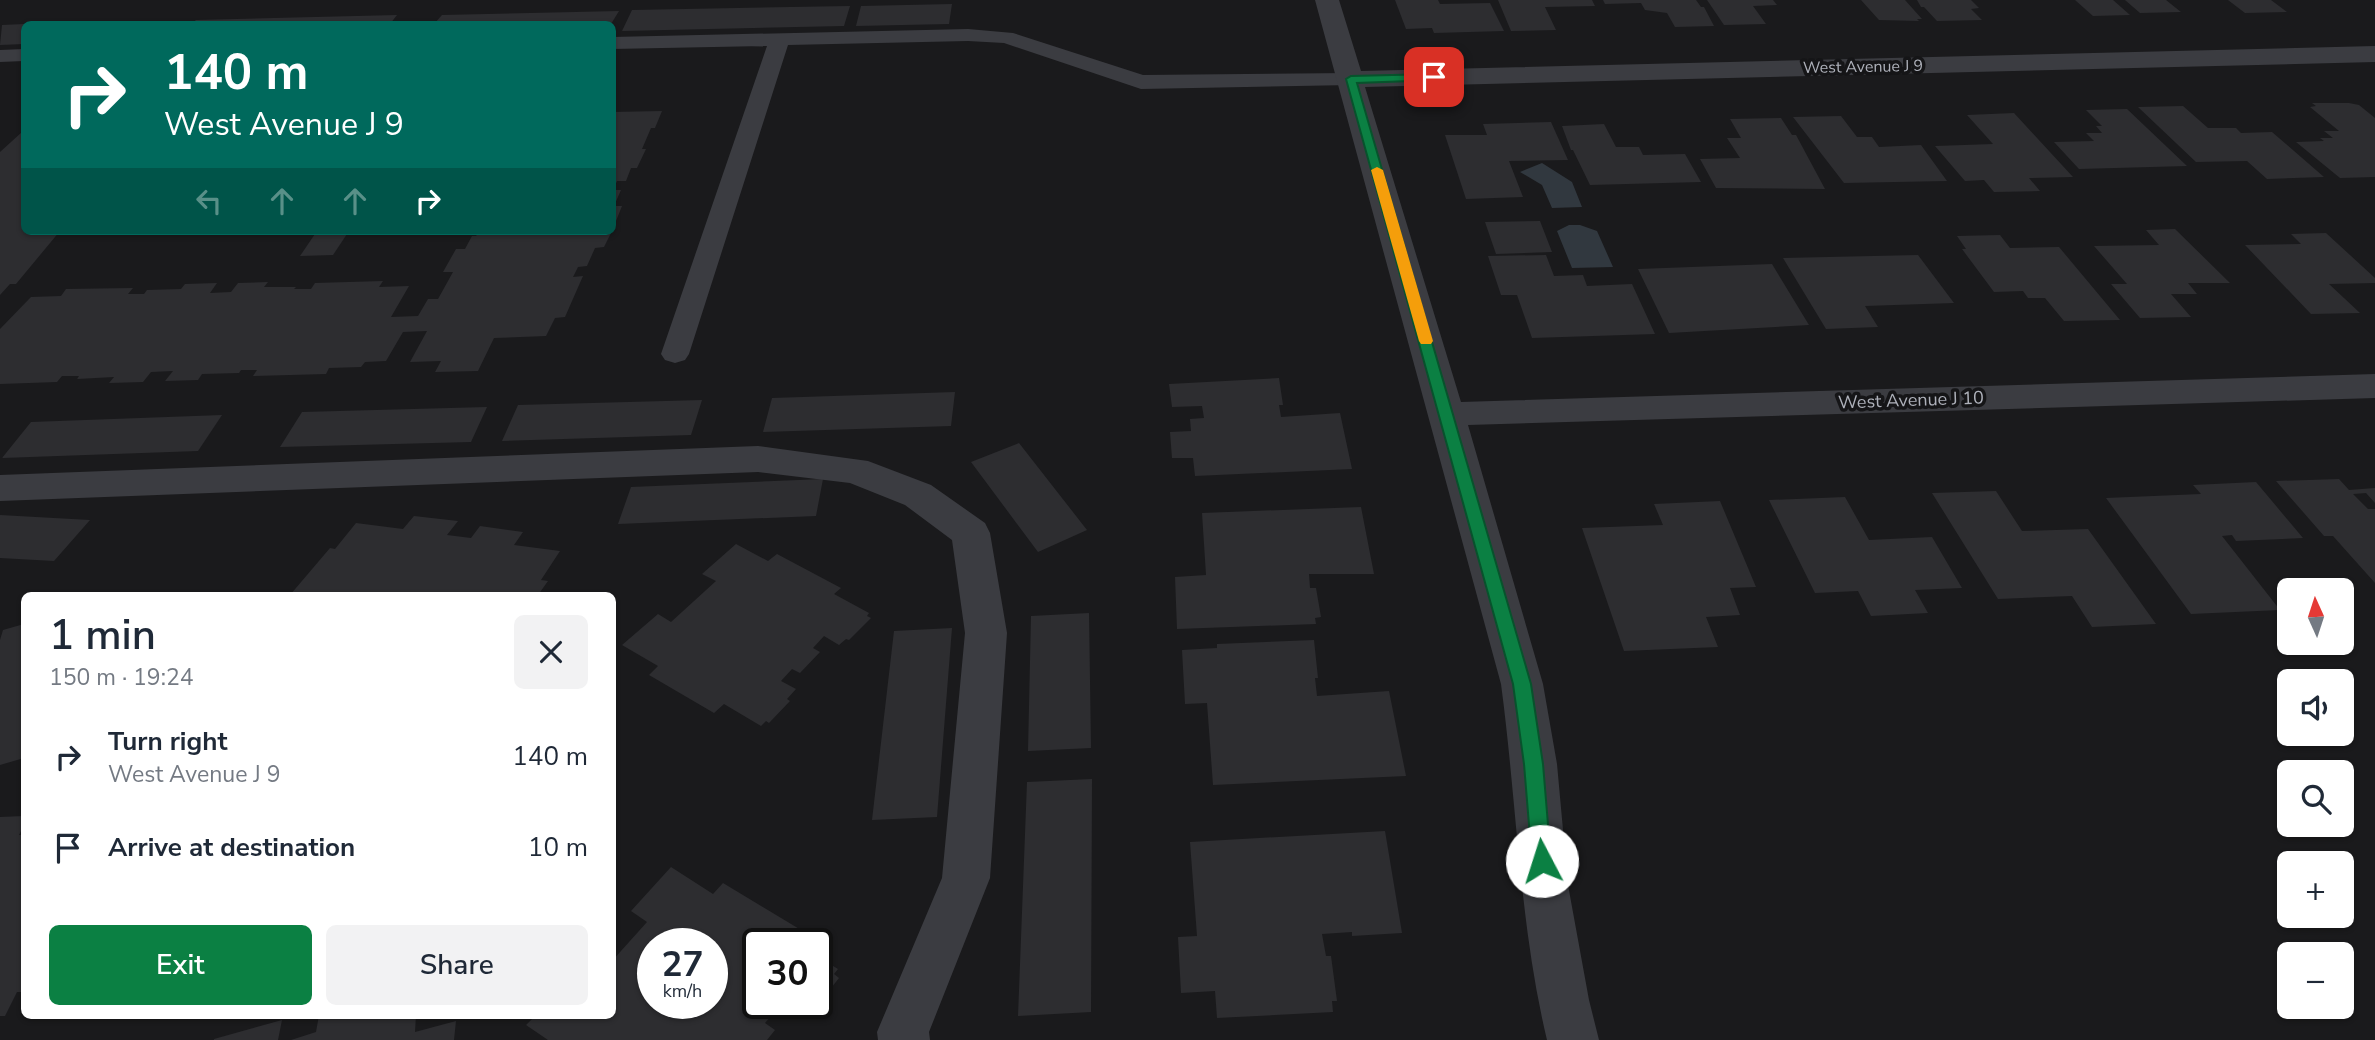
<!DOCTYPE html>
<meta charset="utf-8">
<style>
:root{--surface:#fff;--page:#f2f2f3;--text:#1f2937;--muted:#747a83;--accent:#0b8043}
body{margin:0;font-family:"Nunito Sans",sans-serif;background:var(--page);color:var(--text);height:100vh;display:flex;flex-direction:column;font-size:26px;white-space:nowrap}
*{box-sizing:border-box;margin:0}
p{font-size:23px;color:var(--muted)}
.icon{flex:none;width:38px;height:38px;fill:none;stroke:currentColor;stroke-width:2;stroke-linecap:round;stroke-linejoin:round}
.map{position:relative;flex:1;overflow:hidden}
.sheet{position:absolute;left:21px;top:592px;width:595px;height:427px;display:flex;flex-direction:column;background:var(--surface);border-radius:10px;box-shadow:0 2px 5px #0004}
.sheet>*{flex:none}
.hud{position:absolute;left:21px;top:21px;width:595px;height:214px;border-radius:10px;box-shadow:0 2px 5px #0004;background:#00695c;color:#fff;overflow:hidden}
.needle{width:46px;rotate:357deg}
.tools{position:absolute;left:2277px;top:578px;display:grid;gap:14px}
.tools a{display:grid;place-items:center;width:77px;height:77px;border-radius:10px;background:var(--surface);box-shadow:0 2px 5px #0004;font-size:35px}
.speed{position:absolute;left:637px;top:928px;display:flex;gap:14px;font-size:35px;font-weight:700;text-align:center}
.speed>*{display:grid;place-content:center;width:91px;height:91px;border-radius:50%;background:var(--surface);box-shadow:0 2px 5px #0004;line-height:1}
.speed small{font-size:18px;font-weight:400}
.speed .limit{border:4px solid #111;border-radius:10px;background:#fff;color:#111}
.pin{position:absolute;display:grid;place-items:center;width:60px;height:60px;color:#fff;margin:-30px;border-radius:14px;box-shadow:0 4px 10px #0006}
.me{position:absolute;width:77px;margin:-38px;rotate:355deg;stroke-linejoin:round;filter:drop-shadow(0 0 5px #0008)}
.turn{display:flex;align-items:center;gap:24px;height:147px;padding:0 28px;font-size:32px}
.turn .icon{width:91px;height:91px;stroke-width:2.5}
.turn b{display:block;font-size:49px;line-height:60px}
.lanes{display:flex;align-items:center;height:66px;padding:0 28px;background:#0003;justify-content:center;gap:35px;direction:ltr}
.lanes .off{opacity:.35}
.round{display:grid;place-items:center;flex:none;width:74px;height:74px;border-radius:10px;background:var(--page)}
.headline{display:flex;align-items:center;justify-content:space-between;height:119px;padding:0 28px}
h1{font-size:42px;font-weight:600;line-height:52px}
.action{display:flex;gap:14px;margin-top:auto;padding:14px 28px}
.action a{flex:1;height:80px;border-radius:10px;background:var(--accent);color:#fff;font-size:28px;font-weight:600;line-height:80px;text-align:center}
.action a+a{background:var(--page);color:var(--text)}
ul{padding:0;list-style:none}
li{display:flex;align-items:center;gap:21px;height:91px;padding:0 28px}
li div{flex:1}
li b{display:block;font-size:26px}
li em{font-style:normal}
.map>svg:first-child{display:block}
</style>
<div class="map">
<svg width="2375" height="1040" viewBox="0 0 2375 1040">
<rect width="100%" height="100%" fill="#1a1a1c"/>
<path fill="#31383f" d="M1542,163L1572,182L1582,207L1552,208L1542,185L1520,172Z
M1569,225H1580L1597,231L1613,267L1572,268L1557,231Z"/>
<path fill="#2d2d30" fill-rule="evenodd" d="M1395,0H1438L1440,4L1490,3L1504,31L1434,33L1432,28L1406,29Z
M1498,0H1592L1595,6L1545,7L1556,30L1511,31Z
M1603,0H1696L1701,7H1704L1714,26L1675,27L1667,13L1645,10L1641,3L1605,4Z
M1707,0H1773L1777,5L1753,6L1766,24L1724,25Z
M1861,0H1905L1922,19H1917L1919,21L1879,20Z
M1917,0H1971L1979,8L1971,9L1982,20L1937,21L1924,7H1921Z
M2075,0H2113L2130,15L2093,16Z
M2125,0H2166L2181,12L2140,13Z
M2228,0H2271L2287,12L2245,13Z
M952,4L949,24L856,26L861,6Z
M850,6L844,26L622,31L632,10Z
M619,11L611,24H434L442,15Z
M397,15L390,24H191L196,20Z
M182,21L178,24H111V22Z
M24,24V44L0,45L2,25Z
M2312,103H2349L2359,105L2375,118V177L2340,178L2296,142L2324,141L2320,138H2333L2324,131H2339L2310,107L2316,106Z
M2183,106L2208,128H2236L2241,133L2272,132L2324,177L2267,179L2247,161L2196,162L2138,107Z
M2127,109L2187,166L2079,169L2054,142L2094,141L2086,133H2102L2096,126H2102L2086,110Z
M662,111L655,128H651L642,149H646L637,168H631L626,181H617L613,190H621L614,206H622L616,221H612V112Z
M2014,113L2073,177L2029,178L2040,191L1994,192L1984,180L1965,181L1935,146L1993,144L1967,115Z
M1841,116L1857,137H1872L1879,147L1921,145L1947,181L1844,183L1793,117Z
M1781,118L1792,135H1796L1825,189L1716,188L1700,159L1740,158L1727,138H1741L1730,119Z
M1551,122L1568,160L1509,161L1523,197L1466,199L1445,135H1487L1483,124Z
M1604,124L1616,147H1639L1643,155L1685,154L1701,182L1590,185L1573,150H1571L1562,126Z
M22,132H24V231H60L16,284H10L0,295V152Z
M1540,221L1552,252L1496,254L1485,222Z
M2175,229L2230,283H2188L2197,294H2171L2191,317L2140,318L2111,284H2127L2094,246L2159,245L2146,230Z
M317,231H349L333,255L300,256Z
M480,231H612L604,247L595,248L587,266L578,267L573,277L583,276L565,317L555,318L546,336L494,338L478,371L435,372L441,361L410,362L427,331L403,332L386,361L365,362L361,367L329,368L326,374L253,376L257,370H241L239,373L202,374L198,380L165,381L173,371L151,372L143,382L109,383L114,377L77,379L79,376H62L57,382L0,384V329L31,297L61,296L66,289L133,288L128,294H144L147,290L181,289L185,284L217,283L210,293L231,292L238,283L268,282L264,287H296L294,289H311L315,283L383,281L379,287L409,286L391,317L418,316L428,299H438L453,272H443L456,249H465L472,236H476Z
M2326,233L2375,278V283L2329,284L2360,313L2311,314L2245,245L2301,244L2291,234Z
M2000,235L2010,248L2059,247L2120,320L2064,321L2045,298H2028L2023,291L1994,292L1962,249H1966L1957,236Z
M1546,255L1554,276L1583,275L1587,286L1632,284L1655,334L1532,338L1517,295H1501L1488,256Z
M1918,255L1954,303L1865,306L1878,327L1826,329L1783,258Z
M1772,264L1809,325L1669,333L1638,269Z
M1279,378L1283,405H1279L1281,417L1340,413L1352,469L1195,476L1193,458H1172L1170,432L1191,431L1190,419L1204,418L1202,406L1172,407L1169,384Z
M955,392L951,426L763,432L772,398Z
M702,400L691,435L502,441L518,405Z
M487,407L471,442L280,447L302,412Z
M222,415L198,451L2,458L31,422Z
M1019,443L1087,530L1038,552L971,462Z
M823,479L816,516L618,524L631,487Z
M2339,479L2349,490L2375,488V503L2366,493L2353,494L2368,509H2375V583L2333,536H2324L2276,481Z
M2256,482L2303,538L2236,541L2232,535L2222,536L2280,610L2191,614L2106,498L2201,494L2193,485Z
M1996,491L2022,531L2088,529L2156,624L2092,627L2072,596L1998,599L1932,493Z
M1845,497L1869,540L1932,537L1962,588L1915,590L1928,613L1871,616L1858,591L1815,593L1769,500Z
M1720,501L1756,587L1730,588L1740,615L1706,617L1718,647L1624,651L1582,528L1663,525L1654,504Z
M1361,507L1374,574H1309L1310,588H1316L1321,617L1315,618L1316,624L1177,629L1175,577L1206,575L1202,513Z
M0,515L90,520L54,561L0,558Z
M414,516L458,521L447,535L471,538L480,526L523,532L514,545L560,551L541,580L548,581L538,595H290L330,548L335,549L356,523L403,529Z
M736,544L768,561L777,554L841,588L834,594L869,613L867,616L871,618L849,640L846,639L839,645L824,636L813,648L820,652L800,673L792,669L781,681L796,689L787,699L790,701L769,723L766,721L761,726L724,704L714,713L649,675L658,666L622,645L658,614L671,622L716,581L702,574Z
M1089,613L1091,748L1028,751L1031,616Z
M24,624V758L0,765V640L3,630Z
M952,628L937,817L872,820L894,631Z
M1314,640L1318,678H1315L1317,696L1389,691L1406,776L1213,785L1207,703L1185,704L1182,650L1217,648V644Z
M1092,779L1091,1012L1018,1016L1027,782Z
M24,816V825L19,835H24V992H17L5,1016H0V817Z
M1385,831L1402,933L1352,936V932L1322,934L1326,956H1331L1337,1001H1332L1333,1012L1217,1018L1215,991L1181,993L1178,937L1197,936L1190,842Z
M671,867L713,894L723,883L801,930L793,940L798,943H758V1003H817V956L838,969L834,974L839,978L814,1010L808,1007L798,1019L779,1007L765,1023L775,1030L767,1040H548L526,1025L536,1015H612V961L647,922L631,911ZM653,943H712V1003H653Z
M319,1015H416L415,1032L456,1021L454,1040H291L316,1032Z
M282,1020L278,1040H214V1039Z"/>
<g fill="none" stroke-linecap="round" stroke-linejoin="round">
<path fill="#3b3c41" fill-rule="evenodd" d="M968,29L1013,33L1143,75L1351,73L1359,74L1362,79L1359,84L1351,85L1141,89L1004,43L968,41L788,45L689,354L685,360L675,363L665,360L661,354L767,46L612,49V37Z
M24,49V61L0,62V50Z"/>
<path fill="#3b3c41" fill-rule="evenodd" d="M1315,0H1339L1361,71L2375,46V62L1365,87L1461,402L2375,374V398L1468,425L1543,684L1557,764L1568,885L1589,1000L1599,1040H1547C1519,923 1517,803 1501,684Z
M758,446L868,461L931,485L985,523L990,533L1007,633L990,878L929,1032L930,1040H878L877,1032L942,878L965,633L952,540L905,505L850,483L758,472L0,501V475Z"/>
</g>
<path fill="#0b8043" stroke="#07532c" stroke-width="2" d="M1434,74L1438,75V80L1357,83L1531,684L1543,764L1551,861L1549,867L1542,870L1535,867L1532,861L1524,764L1513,684L1346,79L1351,76Z"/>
<path fill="#f59e0b" d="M1377,167L1383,170L1433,341L1431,344H1421L1419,341L1371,170Z"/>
<g text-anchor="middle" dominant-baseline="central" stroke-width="7" stroke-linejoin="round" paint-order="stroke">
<g font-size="16" fill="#aeb1ba" stroke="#151517">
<text transform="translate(1863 67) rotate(-1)">West Avenue J 9</text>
</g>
<g font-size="18" fill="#aeb1ba" stroke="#151517">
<text transform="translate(1911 400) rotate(-2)">West Avenue J 10</text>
</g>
</g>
</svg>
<div class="tools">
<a><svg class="needle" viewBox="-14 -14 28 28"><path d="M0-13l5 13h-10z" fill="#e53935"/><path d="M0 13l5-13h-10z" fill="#747a83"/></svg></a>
<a><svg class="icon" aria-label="sound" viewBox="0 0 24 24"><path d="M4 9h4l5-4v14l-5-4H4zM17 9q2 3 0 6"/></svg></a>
<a><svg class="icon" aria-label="search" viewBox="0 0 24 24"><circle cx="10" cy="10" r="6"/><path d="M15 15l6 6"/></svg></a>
<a>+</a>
<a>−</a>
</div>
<div class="speed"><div>27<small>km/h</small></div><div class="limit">30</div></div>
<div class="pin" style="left:1434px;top:77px;background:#d93025"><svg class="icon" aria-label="arrive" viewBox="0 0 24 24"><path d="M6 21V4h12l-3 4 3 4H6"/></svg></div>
<svg class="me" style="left:1542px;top:861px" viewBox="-20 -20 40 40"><circle r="19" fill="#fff"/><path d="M0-13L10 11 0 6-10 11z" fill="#0b8043"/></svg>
<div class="hud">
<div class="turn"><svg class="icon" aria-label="right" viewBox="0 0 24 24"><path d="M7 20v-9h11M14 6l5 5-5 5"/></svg><div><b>140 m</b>West Avenue J 9</div></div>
<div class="lanes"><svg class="icon off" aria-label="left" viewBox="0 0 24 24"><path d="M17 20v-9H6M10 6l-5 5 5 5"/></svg><svg class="icon off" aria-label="ahead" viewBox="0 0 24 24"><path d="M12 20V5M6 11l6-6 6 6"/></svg><svg class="icon off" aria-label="ahead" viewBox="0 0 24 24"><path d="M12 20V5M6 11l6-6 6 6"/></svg><svg class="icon" aria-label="right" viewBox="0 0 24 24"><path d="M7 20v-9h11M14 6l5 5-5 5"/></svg></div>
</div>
<section class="sheet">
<div class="headline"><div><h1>1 min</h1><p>150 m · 19:24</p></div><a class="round"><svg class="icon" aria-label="close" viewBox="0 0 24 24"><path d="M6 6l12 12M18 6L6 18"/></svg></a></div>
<ul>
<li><svg class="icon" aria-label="right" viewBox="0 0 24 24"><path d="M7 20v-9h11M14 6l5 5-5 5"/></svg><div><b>Turn right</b><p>West Avenue J 9</p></div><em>140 m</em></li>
<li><svg class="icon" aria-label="arrive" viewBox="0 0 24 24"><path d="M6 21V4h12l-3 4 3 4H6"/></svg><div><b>Arrive at destination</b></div><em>10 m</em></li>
</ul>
<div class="action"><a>Exit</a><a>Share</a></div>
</section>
</div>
